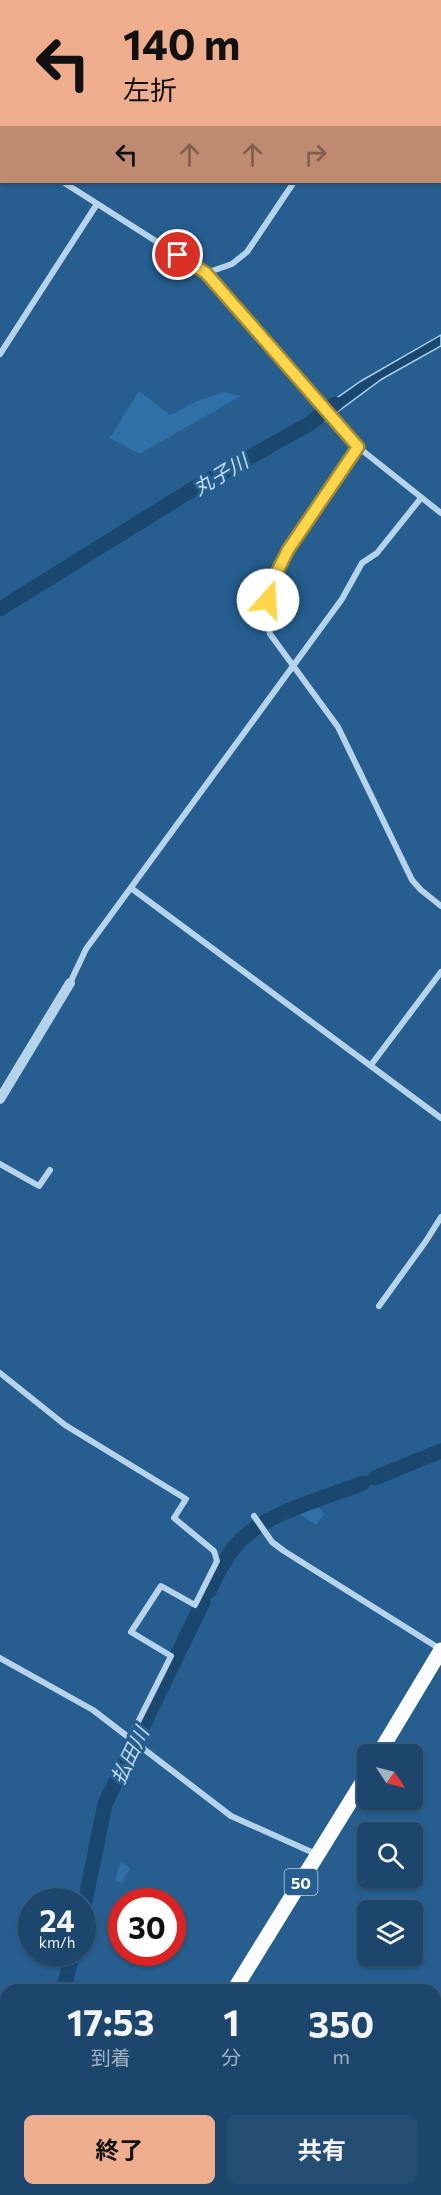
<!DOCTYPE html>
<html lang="ja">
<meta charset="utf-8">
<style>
:root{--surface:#1c466b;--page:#254d71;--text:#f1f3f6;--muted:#a0b1c1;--line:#3a5e7e;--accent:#eead8d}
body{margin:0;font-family:Commissioner,"Noto Sans JP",sans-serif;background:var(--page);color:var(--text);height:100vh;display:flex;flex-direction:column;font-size:22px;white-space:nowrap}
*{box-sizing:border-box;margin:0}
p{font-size:20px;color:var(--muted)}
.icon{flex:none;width:33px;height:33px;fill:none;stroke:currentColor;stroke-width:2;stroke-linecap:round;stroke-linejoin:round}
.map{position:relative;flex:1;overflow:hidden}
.sheet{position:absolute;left:0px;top:1984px;width:441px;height:212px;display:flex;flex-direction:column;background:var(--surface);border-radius:18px 18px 0 0;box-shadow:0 2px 4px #0004,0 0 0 2px var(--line)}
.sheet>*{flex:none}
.guide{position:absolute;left:0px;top:0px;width:441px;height:183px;box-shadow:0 2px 4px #0004,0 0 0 2px var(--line);background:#eead8d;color:#111;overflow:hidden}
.needle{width:39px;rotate:125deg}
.fabs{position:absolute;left:357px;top:1744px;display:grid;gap:12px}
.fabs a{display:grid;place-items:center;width:66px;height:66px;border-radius:9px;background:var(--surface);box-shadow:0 2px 4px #0004,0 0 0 2px var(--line);font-size:30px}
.speed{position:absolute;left:18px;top:1888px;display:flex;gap:12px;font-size:30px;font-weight:700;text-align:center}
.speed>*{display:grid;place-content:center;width:78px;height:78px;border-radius:50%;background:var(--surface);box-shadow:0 2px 4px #0004,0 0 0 2px var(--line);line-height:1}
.speed small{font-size:15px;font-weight:400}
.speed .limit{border:9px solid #d22;background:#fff;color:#111}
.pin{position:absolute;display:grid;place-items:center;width:51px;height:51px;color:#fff;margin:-26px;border:3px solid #fff;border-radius:50%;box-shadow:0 2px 6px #0007}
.me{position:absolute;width:66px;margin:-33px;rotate:19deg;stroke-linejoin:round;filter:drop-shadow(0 0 4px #0008)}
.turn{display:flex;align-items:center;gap:21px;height:126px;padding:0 24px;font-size:27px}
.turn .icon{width:78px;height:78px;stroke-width:2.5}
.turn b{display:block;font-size:42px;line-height:51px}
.lanes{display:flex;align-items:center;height:57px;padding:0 24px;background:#0003;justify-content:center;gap:30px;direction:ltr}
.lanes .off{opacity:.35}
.eta{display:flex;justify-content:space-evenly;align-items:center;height:102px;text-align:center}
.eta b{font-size:36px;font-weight:700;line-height:42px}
.cta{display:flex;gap:12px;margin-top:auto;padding:12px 24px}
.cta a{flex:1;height:69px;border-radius:9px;background:var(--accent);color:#111;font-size:24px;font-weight:700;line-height:69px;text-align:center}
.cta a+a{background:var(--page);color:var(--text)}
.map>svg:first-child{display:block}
</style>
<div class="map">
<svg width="441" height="2195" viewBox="0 0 441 2195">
<rect width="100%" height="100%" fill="#255e8f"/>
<path fill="#2f71a6" d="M139,391L170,415L197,401L224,392L241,396L139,454L110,438Z
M318,1505L324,1514L316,1525L296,1512Z
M121,1861L130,1868L122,1883L115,1881Z"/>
<path fill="#1a476e" stroke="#aacfec" stroke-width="1.5" d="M441,335V346L382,379L325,421L317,412L361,381Z"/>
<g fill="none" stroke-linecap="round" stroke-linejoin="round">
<path stroke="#1a476e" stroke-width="15" d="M0,609L193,489L309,424L335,404
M375,1478L441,1451
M209,1591C216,1576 225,1559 235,1546C264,1512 322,1500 363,1483
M82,1917L105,1804L203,1602
M63,1990L73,1953
M0,2106L6,2099"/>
<path stroke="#b5d3eb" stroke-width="6" d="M267,0L270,2
M414,2L415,0
M0,139L2,140
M63,182L206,273L358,447L441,513
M206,273L232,264L247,252L294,182
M0,354L97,204
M358,447L288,551L271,584L267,618L270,634L338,727L412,880L421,890L441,906
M131,888L441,1118
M70,983L86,949L342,599L362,563L377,553L421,498
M371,1065L441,972
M0,1164L39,1186L50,1170
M379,1306L426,1241L441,1217
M0,1373L65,1425L186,1499L174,1518L214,1551L217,1561L195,1605L161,1586L131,1632L171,1656L130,1738
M254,1516L272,1542L284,1551L440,1649
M0,1658L93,1710L231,1816L316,1854
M0,2014L6,2018
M304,2190L312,2195"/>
<path stroke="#b5d3eb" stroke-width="10" d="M0,1099L70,983"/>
<path stroke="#fafcff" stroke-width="15" d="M378,1755L441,1650
M234,1990L368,1773
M108,2195L111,2190"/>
</g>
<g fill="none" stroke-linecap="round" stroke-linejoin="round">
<defs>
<path id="route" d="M178,255L206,273L358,447L288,550L271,584L268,600"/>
</defs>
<use href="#route" stroke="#a68a30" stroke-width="15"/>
<use href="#route" stroke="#ffd54a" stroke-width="10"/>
</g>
<g text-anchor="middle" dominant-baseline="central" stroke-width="6" stroke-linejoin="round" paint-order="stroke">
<rect fill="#255e8f" stroke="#becfdd" stroke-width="1.5" x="284.5" y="1869" width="33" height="26" rx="4.5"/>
<g font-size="16" font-weight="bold" fill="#fff">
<text x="301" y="1882">50</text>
</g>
<g font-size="20" font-style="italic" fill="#c1ddf2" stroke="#255e8f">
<text transform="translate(220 474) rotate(-31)">丸子川</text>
<text transform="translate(129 1755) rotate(-64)">払田川</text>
</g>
</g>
</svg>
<div class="fabs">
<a><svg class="needle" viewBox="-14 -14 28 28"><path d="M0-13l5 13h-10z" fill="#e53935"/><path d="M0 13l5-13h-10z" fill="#a0b1c1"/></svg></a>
<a><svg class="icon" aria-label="search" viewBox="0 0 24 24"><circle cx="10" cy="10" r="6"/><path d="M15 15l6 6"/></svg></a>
<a><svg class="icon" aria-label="layers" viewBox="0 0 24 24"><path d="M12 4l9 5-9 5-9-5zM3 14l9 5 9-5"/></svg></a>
</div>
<div class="speed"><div>24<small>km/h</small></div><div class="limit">30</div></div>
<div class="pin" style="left:178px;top:255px;background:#d93025"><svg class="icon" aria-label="arrive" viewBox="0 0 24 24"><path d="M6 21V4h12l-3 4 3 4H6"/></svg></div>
<svg class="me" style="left:268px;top:600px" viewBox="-20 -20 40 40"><circle r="19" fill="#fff"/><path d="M0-13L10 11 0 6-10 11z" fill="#ffd54a"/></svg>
<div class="guide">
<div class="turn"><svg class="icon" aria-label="left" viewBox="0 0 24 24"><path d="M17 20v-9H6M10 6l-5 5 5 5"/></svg><div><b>140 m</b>左折</div></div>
<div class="lanes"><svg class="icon" aria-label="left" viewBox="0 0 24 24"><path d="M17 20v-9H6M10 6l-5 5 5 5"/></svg><svg class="icon off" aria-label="ahead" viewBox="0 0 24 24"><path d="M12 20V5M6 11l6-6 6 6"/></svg><svg class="icon off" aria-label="ahead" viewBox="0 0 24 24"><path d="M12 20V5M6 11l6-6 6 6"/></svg><svg class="icon off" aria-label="right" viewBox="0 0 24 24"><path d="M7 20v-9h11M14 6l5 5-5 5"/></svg></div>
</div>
<section class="sheet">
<div class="eta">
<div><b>17:53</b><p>到着</p></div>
<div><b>1</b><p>分</p></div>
<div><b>350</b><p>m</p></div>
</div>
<div class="cta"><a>終了</a><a>共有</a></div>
</section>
</div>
